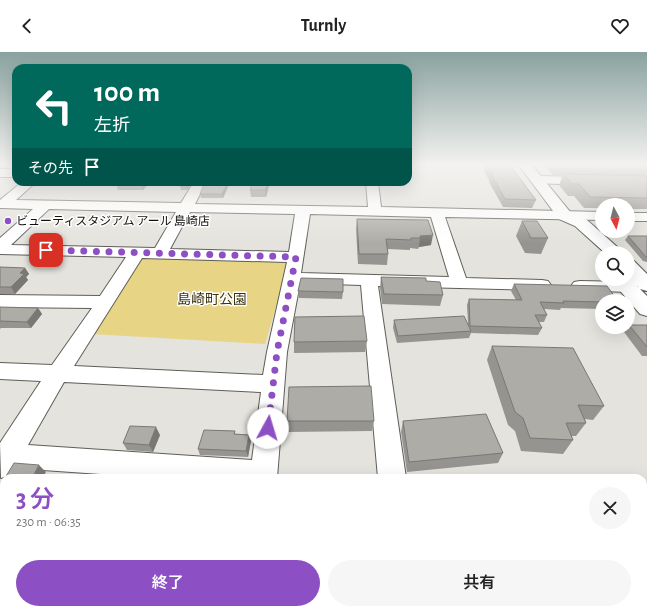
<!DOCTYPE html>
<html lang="ja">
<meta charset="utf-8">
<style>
:root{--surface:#fff;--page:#f6f6f6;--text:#222;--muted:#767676;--accent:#8d4fc4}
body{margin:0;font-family:"Alegreya Sans","Noto Sans JP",sans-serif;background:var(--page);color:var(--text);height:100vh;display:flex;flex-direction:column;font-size:15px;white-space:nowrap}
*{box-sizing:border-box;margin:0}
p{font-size:13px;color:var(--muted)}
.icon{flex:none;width:22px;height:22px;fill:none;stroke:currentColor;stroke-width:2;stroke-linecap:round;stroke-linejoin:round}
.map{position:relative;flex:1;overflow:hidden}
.side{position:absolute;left:0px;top:422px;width:647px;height:140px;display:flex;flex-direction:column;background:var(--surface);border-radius:12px 12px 0 0;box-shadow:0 4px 16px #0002}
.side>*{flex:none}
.hud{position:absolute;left:12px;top:12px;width:400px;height:122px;border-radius:12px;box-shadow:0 4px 16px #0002;background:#00695c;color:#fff;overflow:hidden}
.needle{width:26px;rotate:173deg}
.tools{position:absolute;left:595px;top:146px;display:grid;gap:8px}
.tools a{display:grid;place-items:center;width:40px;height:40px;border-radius:50%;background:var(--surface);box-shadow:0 4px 16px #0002;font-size:20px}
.pin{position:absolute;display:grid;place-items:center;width:34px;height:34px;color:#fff;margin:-17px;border-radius:8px;box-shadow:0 2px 6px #0006}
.me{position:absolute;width:44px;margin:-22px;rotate:6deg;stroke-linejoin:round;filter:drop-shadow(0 0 3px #0008)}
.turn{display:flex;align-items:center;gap:14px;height:84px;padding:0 16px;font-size:18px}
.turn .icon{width:52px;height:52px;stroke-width:2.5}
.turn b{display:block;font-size:28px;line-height:34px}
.then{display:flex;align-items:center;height:38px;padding:0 16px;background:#0003;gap:8px;font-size:15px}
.round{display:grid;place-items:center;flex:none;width:42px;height:42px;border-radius:21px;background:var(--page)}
.head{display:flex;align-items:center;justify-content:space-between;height:68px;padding:0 16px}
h1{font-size:24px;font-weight:600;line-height:30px;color:var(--accent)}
.action{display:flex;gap:8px;margin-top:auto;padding:8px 16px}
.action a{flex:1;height:46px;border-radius:24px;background:var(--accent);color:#fff;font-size:16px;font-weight:600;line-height:46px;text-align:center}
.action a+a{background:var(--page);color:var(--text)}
header{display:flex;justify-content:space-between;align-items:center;height:52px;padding:0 16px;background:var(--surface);font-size:18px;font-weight:600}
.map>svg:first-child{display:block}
</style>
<header><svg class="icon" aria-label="back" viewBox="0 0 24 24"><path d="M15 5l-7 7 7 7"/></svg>Turnly<svg class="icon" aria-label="heart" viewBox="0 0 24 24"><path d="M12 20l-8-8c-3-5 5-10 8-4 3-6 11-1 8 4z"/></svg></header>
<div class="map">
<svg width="647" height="562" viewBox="0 0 647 562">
<rect width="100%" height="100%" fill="#e4e3dd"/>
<path fill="#e7d485" d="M140,206L289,210L265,292L91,282Z"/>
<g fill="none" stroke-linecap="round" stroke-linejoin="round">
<defs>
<path id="minor" d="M0,117H16V125H0Z
M537,124L589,125L595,129L589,133L533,131L531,128L533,125Z
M22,130H36L16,148L181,151L194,130H206L195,152L368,155L366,130H378L381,155L602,160V168L445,165L466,226L542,228L548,229L551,233L548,237L542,238L378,234L406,426H378L361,233L300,231L287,300L277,426H158L14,416L10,423L1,426L0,391L41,329L0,327V311L52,313L92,256L0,255V243L100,244L126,205L0,202V186L33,157L0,156V148ZM49,157L176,160L155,196L11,193ZM190,160L295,162L289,200L170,197ZM310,162L431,165L449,225L301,221ZM142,206L287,210L267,300L263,323L74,314ZM64,330L261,340L252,408L28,393Z
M628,161H647V169H628Z
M580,229L628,230L634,231L637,235L634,239L628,240L574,238L571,234L574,230Z
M0,503L4,504V536L0,535Z
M233,558H267L266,562H232Z
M391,558H425L426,562H392Z"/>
<path id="major" d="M518,112H531L571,161L587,168L624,201H605L575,174L559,167Z
M628,207L634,209L647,222V239L640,237L647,244V264L640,262L610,227H628V224L638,235L628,224Z"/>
</defs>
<use href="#minor" stroke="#5f5e59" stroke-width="2"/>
<use href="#major" stroke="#5f5e59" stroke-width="2"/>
<use href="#minor" fill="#fff" fill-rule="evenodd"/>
<use href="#major" fill="#fff" fill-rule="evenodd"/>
</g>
<path fill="#969490" d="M486,112H511V114L536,148L532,156L503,155L489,130V128L484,119Z
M543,112H647V157H628V153H602V156H584L574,144H568L559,133L563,123H553Z
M117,130H150L143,138H118L116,132Z
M182,130H193L187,138H181L180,134Z
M230,130L223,146H201L200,142Z
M253,130H270L266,145H251L250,138Z
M357,167L428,168L431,193L419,195L418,197L410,196V198L387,197L388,202L387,213L358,212L356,177Z
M522,169L548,186L541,202L525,201L516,184Z
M628,184H647V210L643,209L625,188Z
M0,215L25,216L29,222L26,225L28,228L15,242H0Z
M381,225L426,229L443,243L440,254L382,252L380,236Z
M514,232L602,249V257L561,256L560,258L544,257L547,263L544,270H539L542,276L538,283L471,281L469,286L397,291L393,276L394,268L468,272L467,253L469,247L516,248L511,239Z
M298,239L343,240L342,247L299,246Z
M0,255L38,256L42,262L31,276H1L0,277Z
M629,273H647V304H642L624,280Z
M367,289L365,300L294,301V290Z
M492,294L604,354L593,368L585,367L586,371L576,384H571L573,388L563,402L521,399L515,379L508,373L487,308Z
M287,369H374L372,379L288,380Z
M403,369L503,401L498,411L407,420L401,380Z
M235,379V382L249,383L251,389L248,405L200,403L198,397Z
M160,383L153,400L127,398L123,391Z
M4,428V489L0,488V434Z
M643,508H647V550H643Z
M564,558H615L616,562H565Z"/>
<path fill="#7a7875" d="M143,130H150L143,138L141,132Z
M189,130H193L187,138L186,134Z
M228,130H230L223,146L222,142Z
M268,130H270L266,145L265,138Z
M433,183L431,193L419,195L420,186V184Z
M25,216L29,222L26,225L28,228L15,242L11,235L20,221Z
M38,256L42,262L31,276L27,270Z
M156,375L160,383L153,400L149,393Z
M249,383L251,389L248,405L246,399Z
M39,413L46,420L42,426H32Z
M70,558L77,562H68Z"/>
<path fill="#aeaca7" stroke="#7a7875" d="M487,112H509L536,148L505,147L491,122H493Z
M557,112H647V114Z
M564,122L647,124V146L590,145L579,132H572Z
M117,130H143L141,132H116Z
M182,130H189L186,134H180Z
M205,130H228L222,142H200Z
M253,130H268L265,138H250Z
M357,167L428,168L433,183L420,184V186H411V188L386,187L388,202H359Z
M522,169H537L548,186H531Z
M628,184H647V205H646Z
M0,215L25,216L20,221L24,222L11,235H0Z
M381,225L426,226V229L440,230L443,243L384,242Z
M301,226L343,227V240L298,239Z
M514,232L607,234L618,249H602V250L563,249L564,251L540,250L547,263H535L542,276L470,274L469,247L522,248Z
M0,255L38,256L27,270L0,269Z
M364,264L367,289L294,290L295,265Z
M464,264L471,279L398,284L394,268Z
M629,273H647V295Z
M492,294L573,296L604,354L578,353L586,371H566L573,388L530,386L523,366L515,360Z
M371,334L374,369H287L289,335Z
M486,362L503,401L409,410L403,369Z
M130,374L156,375L149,393L123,391Z
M204,378L235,379L234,382L249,383L246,399L198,397Z
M14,411L39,413L32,426H5Z
M383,424V426H282V425Z
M4,428V483H0V434Z
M643,508H647V542H643Z
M21,558H70L68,562H19Z
M576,558H615L616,562H577Z"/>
<linearGradient id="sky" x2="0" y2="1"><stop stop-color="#89a29f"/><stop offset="0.59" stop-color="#f3f2f0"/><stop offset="1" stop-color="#f3f2f0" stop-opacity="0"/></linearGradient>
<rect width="647" height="191" fill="url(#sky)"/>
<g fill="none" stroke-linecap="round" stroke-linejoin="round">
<path stroke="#8d4fc4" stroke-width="7" stroke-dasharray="0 12.6" d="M46,198L296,205L277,300L268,376"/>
</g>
<circle fill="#8d4fc4" stroke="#fff" stroke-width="1.5" cx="8" cy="169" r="4"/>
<g text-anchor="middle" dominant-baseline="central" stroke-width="3" stroke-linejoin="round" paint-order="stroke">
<g font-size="12" fill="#12110f" stroke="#fff" text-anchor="start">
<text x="16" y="169">ビューティスタジアム アール 島崎店</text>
</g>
<g font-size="14" fill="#3c340f" stroke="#fff">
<text x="212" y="248">島崎町公園</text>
</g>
</g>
</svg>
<div class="tools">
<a><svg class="needle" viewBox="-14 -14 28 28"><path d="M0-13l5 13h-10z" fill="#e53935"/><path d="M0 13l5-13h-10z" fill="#767676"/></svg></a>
<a><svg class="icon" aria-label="search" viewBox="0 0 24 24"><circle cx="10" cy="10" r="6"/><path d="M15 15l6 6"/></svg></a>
<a><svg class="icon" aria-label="layers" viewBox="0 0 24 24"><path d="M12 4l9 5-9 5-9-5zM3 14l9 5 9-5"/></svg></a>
</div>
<div class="pin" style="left:46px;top:198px;background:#d93025"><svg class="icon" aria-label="arrive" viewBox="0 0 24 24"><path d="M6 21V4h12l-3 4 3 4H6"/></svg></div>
<svg class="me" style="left:268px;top:376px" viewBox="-20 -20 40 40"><circle r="19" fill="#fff"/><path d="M0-13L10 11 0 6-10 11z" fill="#8d4fc4"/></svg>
<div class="hud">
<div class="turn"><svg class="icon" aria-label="left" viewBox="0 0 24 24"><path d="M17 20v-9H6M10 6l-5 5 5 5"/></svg><div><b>100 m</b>左折</div></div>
<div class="then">その先<svg class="icon" aria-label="arrive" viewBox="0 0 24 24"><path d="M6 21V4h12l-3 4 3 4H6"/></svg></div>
</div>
<section class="side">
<div class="head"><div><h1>3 分</h1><p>230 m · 06:35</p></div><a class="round"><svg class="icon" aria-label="close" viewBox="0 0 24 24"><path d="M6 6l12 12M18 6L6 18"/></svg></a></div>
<div class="action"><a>終了</a><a>共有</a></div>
</section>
</div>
